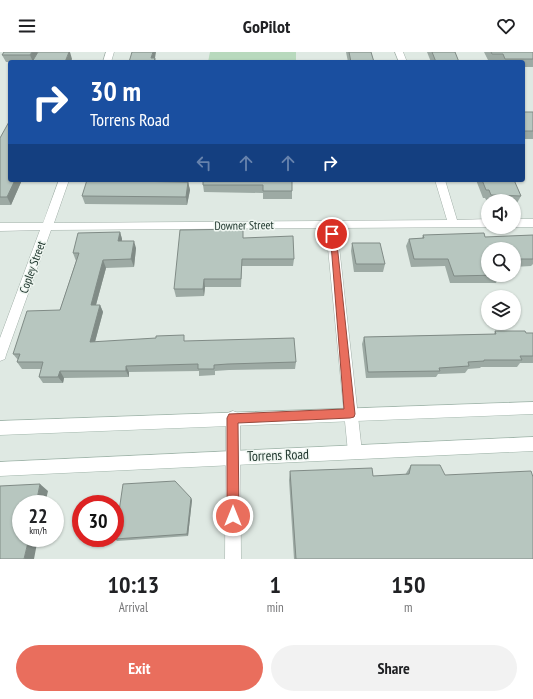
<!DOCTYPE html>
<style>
:root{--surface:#fff;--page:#f2f2f2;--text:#202124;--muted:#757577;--accent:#e96e5d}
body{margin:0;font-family:"PT Sans Narrow",sans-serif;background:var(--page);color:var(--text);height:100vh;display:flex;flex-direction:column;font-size:15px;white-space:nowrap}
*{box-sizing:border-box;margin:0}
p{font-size:13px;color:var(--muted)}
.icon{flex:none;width:22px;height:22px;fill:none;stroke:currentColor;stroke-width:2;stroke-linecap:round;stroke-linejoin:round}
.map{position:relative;height:507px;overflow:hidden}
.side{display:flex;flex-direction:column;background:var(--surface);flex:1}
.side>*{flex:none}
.banner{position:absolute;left:8px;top:8px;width:517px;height:122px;border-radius:4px;box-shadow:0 1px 3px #0004;background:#1a4fa0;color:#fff;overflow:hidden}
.buttons{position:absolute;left:481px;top:142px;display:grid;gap:8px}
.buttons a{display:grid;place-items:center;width:40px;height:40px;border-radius:50%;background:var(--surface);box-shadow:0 1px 3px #0004;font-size:20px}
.speed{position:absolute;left:12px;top:443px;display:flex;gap:8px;font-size:20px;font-weight:700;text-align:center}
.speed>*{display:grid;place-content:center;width:52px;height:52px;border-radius:50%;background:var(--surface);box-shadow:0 1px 3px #0004;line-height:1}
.speed small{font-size:10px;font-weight:400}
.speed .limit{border:6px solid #d22;background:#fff;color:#111}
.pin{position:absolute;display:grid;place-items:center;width:34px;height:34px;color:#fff;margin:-17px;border:2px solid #fff;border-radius:50%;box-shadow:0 1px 4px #0007}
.me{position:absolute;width:44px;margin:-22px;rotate:0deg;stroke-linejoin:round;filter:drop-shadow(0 0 3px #0008)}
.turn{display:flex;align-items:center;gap:14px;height:84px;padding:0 16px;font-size:18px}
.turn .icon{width:52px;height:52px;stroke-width:2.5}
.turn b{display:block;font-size:28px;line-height:34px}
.lanes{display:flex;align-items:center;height:38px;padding:0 16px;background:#0003;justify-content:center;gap:20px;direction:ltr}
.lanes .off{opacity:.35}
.eta{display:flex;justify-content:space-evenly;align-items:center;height:68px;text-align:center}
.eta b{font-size:24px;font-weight:600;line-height:28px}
.button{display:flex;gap:8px;margin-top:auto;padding:8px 16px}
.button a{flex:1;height:46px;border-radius:24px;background:var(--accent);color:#fff;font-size:16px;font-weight:600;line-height:46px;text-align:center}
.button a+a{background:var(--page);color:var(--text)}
header{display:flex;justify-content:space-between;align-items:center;height:52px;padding:0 16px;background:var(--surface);font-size:18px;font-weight:600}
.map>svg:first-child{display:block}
</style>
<header><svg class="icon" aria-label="menu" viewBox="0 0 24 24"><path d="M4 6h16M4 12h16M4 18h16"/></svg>GoPilot<svg class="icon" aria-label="heart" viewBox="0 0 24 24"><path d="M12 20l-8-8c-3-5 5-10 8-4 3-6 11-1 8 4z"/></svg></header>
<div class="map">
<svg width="533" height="507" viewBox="0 0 533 507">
<rect width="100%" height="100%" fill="#dfe9e3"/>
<path fill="#b8d9bd" d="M210,0H296V10H208Z"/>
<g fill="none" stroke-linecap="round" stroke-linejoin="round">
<defs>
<path id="minor" d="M106,0H114L111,10H103Z
M395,0H403L407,10H399Z
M59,128H69L54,171L447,168L435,128H445L457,168L488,167V175L337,176L362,400L360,405L355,407L350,405L348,400L326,176L51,178L6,303L5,307L0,309V286L40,178L0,179V171H43Z
M514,167H533V175H514Z
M233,359L238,361L240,366L241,507H225L226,366L228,361Z"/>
<path id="secondary" d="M533,350V362L0,383V369Z
M533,385V399L0,424V410Z"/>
</defs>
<use href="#minor" stroke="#a2b0a9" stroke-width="1"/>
<use href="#secondary" stroke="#9fb4a9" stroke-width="1"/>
<use href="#minor" fill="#fff" fill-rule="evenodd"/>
<use href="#secondary" fill="#fff" fill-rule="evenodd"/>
</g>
<path fill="#9daaa4" d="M4,0L72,7L70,10H6L2,3Z
M346,0H371L374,10H348Z
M427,0H455L459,10H431Z
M484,0H533V15H523V10H489Z
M523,60H533V87H523Z
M0,86L10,128H22L11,153H0Z
M126,128V129L188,130L190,138L187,153L85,152L82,144Z
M292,128V147H263V141L204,140L203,133Z
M476,128H514L521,144L517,151H514V149H488V151L485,146H483Z
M120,180L122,187V189L136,196L134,215L106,216L96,253H100L103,260L95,290L186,289L296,310L295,317L229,318L215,319V323L199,324V319L129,320V325L64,326L63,331H43L39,325L41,317H22L17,310L18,308L13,302L60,258L76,209L73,201Z
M423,183L485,185L533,183V212L531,214L514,215V197H488L500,223L496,231H450L445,214L411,215L406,194L409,187L422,186Z
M244,186L294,207L293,214H242L241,235H205L204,244L176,245L174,237Z
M352,191L385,212L383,220H354L351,199Z
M495,279L526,281H533V311H520L517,315H481L480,316L468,317L465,321L438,322L436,325L366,326L362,292L364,285L494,282Z
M411,413L445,423L533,507H294L289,428L290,419L373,424L405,423Z
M192,448L188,484L117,489L115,487Z"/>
<path fill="#808b86" d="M32,0H38L33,10L30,3Z
M69,0H70L72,7L70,10H65Z
M153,0H156L155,6L156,10H154L151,6Z
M15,128H22L11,153L7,145Z
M188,130L190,138L187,153L186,145Z
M120,180L122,187L120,197L118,189Z
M134,189L136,196L134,215L131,207Z
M103,208L106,216L94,260L91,253Z
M204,227L205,235L204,244L203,237Z
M100,253L103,260L93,297L90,290Z
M126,314L129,320V325L126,319Z
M60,319L64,326L63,331L58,325Z
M40,432L48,439L45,452H36Z
M191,446L192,448L188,484L187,482Z
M29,486H38L34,507H24Z"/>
<path fill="#b7c6bf" stroke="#808b86" d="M4,0H32L30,3H2Z
M38,0H69L65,10H32Z
M132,0H153L151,6H155L154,10H129Z
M349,0H371L374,10H351Z
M432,0H455L459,10H436Z
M491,0H533V7H505L503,2H492Z
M523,60H533V79H523Z
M10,68V128H15L7,145H0V86Z
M87,128H122L121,129L188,130L186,145L82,144Z
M203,128H292V139H263V133H203Z
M482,128H514L521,144L491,143L489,138H486Z
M243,177V186L293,184L294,207H242L241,227H204L203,237H174L180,178Z
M120,180L118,189H134L131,207L103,208L91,253H100L90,290L156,286V284L184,283V289L294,286L296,310L228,312L214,313V317H198V312L126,314V319H60L58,325H39L43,310H17L20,302H13L27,259L60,258L79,201H73L78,181Z
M484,181L485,185L533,183V207H514V197H488V223H500L454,224L448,207H414L409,187L424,186L423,183Z
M352,191H380L385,212H356Z
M495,279H525L526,281H533V304H520L522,308H484V309L468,310L469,314L439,316L440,319L368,320L364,285L496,282Z
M411,413H440L445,423L531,419L533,425V507H296L290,419L372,416L373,424L409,422Z
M175,429L191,446L187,482L115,487L123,432Z
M40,432L36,452H21V486H29L24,507H0V434Z"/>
<path fill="#e96e5d" stroke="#97483c" d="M330,179H335L336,182L355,362L354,365L350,366L238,371L239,464L237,468L233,470L228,468L227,464V366L229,362L344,357Z"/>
<g text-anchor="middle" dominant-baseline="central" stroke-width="3" stroke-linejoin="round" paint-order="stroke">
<g font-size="12" fill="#21382f" stroke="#eff6f1">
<text transform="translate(244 173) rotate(-1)">Downer Street</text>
<text transform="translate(32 215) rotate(-70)">Copley Street</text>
</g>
<g font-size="14" fill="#21382f" stroke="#eff6f1">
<text transform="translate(278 403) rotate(-2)">Torrens Road</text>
</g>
</g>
</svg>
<div class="buttons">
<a><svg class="icon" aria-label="sound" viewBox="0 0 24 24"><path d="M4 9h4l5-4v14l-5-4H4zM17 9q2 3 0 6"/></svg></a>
<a><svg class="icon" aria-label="search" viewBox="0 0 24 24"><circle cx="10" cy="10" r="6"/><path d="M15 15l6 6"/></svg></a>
<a><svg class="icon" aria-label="layers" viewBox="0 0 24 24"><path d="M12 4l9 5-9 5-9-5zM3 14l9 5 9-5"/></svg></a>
</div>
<div class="speed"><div>22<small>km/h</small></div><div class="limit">30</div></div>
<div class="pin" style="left:332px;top:182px;background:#d93025"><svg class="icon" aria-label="arrive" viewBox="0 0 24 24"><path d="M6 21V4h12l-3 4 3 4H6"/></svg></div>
<svg class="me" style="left:233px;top:464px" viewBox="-20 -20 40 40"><circle r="17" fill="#e96e5d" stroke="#fff" stroke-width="3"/><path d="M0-11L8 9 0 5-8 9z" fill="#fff"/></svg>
<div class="banner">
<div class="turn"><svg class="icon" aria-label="right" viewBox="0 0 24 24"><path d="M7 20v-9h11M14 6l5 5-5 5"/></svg><div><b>30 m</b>Torrens Road</div></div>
<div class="lanes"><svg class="icon off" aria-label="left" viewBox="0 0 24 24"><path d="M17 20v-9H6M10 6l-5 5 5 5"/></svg><svg class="icon off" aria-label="ahead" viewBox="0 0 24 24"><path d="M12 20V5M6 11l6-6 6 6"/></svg><svg class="icon off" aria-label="ahead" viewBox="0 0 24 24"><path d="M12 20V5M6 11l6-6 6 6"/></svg><svg class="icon" aria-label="right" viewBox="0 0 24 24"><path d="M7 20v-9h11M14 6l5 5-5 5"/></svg></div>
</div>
</div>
<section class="side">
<div class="eta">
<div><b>10:13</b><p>Arrival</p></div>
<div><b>1</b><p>min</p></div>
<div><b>150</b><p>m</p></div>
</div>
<div class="button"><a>Exit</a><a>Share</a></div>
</section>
